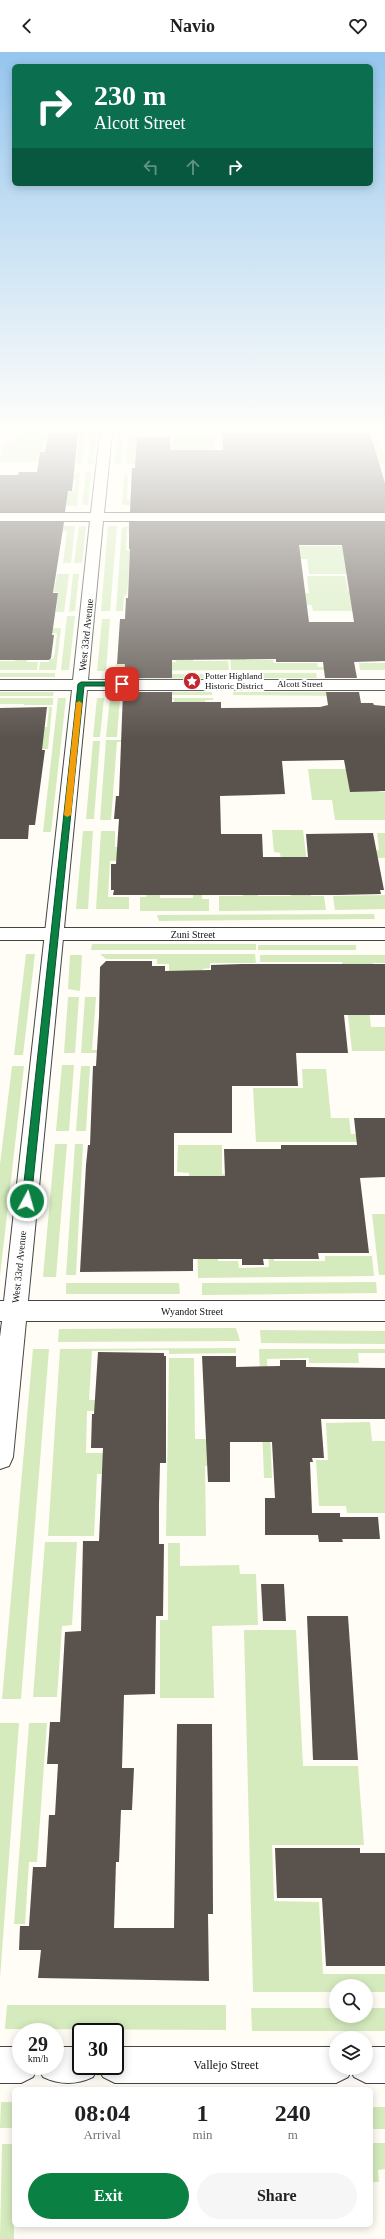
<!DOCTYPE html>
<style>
:root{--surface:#fff;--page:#f6f6f6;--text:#202124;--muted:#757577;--accent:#0b8043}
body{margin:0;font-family:Georgia,serif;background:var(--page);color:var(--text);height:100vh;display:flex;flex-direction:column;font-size:15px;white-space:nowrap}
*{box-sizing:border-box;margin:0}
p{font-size:13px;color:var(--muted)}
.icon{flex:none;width:22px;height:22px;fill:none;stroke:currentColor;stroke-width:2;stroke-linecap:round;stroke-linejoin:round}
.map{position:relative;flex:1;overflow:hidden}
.side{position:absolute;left:12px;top:2035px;width:361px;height:140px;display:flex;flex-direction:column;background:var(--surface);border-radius:6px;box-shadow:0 2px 10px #0003}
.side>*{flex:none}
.banner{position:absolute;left:12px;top:12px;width:361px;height:122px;border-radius:6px;box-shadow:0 2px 10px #0003;background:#0b6e4f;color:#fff;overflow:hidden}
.tools{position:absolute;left:329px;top:1927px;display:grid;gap:8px}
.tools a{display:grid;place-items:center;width:44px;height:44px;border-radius:50%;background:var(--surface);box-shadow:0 2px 10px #0003;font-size:20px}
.speed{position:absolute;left:12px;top:1971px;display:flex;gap:8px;font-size:20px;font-weight:700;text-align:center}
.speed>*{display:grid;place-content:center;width:52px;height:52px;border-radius:50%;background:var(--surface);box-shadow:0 2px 10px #0003;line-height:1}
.speed small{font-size:10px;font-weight:400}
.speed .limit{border:2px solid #111;border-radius:6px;background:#fff;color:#111}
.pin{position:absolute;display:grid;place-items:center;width:34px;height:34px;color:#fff;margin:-17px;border-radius:8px;box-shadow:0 2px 6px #0006}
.me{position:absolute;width:44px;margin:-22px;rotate:6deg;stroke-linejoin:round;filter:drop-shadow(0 0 3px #0008)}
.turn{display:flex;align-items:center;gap:14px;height:84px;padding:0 16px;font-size:18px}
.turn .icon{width:52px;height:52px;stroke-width:2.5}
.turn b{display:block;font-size:28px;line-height:34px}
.lanes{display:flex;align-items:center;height:38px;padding:0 16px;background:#0003;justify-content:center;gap:20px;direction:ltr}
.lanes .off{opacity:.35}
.eta{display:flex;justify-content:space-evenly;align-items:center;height:68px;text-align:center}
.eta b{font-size:24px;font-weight:700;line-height:28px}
.primary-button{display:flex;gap:8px;margin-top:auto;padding:8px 16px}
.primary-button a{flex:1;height:46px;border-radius:24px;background:var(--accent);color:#fff;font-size:16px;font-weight:700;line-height:46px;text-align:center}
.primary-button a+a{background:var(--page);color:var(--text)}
header{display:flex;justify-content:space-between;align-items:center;height:52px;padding:0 16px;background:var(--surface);font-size:18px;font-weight:700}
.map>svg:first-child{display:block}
</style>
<header><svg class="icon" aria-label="back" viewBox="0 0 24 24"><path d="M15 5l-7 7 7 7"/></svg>Navio<svg class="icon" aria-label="heart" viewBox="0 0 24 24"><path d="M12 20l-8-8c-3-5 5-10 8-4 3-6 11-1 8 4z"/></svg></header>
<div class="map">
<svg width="385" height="2187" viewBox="0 0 385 2187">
<rect width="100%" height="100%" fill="#fffdf5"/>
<path fill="#d5ebbd" d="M24,381H46L43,399H38L37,410H0L3,391H14L16,383H23Z
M80,381H86L82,412H76Z
M91,381H97L94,412H87Z
M117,384H124L122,412H114Z
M127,384H137V392H173L174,384H214V398H156L137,412H125Z
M373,386H380L385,412H379Z
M80,420L77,454H24L68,440L75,439L76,428L72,427L73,423Z
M86,420H91L88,453H82Z
M124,423H128L127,448H150L195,453H122Z
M14,474H75L71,511H63L67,479H13Z
M79,474H86L82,511H74Z
M108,474H117L110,559H101Z
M122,475H140V476L127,477L126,498H172V503H130L127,543L124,544L123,559H116Z
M270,494H350L349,522H309L307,507H271Z
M57,522H69L64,560H56L58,540H54Z
M73,522H79L75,559L69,560Z
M307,524H345L348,539L385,538L373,559H313L312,553H302L301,542L309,541Z
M67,564H75L69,618H61Z
M102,567H110L106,619H97Z
M42,576H61L56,618H39L40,610H49L50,607L54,606L57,581H41Z
M229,579H244L246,608H273L274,611H317L318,615L354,614L355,618H231Z
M17,592H30L27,610H38L37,618H0V609H15Z
M176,599H192L193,609H228L229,618L115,619L116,612L176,610Z
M359,611H385V618H360Z
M0,621H55V625H0Z
M205,621H316L317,626H205Z
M115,622H203L204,626L115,627Z
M0,640H54L53,644H0Z
M111,640H212V643H110Z
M233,640H357V644L233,643Z
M0,646H53V653H24V652H0Z
M58,646H66L51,780H43Z
M97,646H104L100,685H93Z
M110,646H213V648H205V662H174V647H120L117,685H106Z
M49,655H52L48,697H26L19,675H47Z
M106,688H124V690H117L111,768H100Z
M93,689H100L94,767H86Z
M308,717H385L376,723L379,740H385V768H335L332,748H312Z
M272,778H303L311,844H324L326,858L219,859V844H243L239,790H254L258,844H291L288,808L281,807L280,801L274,800Z
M83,779H93L88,857H76Z
M101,779H115V795H125L124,809H110L108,845H129V857H96Z
M377,781H385V806H374L373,799L379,798Z
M161,795L160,846H193V841H202V847H209V859H140V845H146Z
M385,843V857L335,858L333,844Z
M374,862L375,867L159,869L157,863Z
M92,892H256V898H91Z
M258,893H356V898H258Z
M26,902H35L23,1003H14Z
M100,902H255L256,911H210V916L203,917V972L177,931V919H169V912H157V907H106Z
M70,903H82L80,939L68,937Z
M260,903H385V911H373L369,957L371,975H385V999H352L342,910H260Z
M68,945H79L75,1001H64Z
M85,945H96L92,998H156V1001H81Z
M62,1013H74L69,1079H56Z
M12,1014H24L0,1224V1112Z
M81,1014H90L86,1079H76Z
M302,1017H326L331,1066H349L351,1082H385V1090H256L253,1036H303Z
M55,1092H67L56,1225H43Z
M75,1092H83L76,1223H66Z
M178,1093H222V1122H259L279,1119L189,1142V1121L177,1120Z
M372,1162H385V1223H379Z
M197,1188H217L218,1209H238L239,1216L269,1215L268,1195H274V1209H325V1204H372L374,1224L198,1226Z
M376,1230L377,1241L202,1243V1231Z
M66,1231H179L180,1242H66Z
M236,1276L240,1289L58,1290L59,1277Z
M260,1278L385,1279V1292L261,1291Z
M236,1296V1301L169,1302V1298L92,1299L89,1348H163V1358L87,1359L86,1401H108L130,1421L97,1422L94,1484H48L60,1297Z
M33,1297H49L21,1647H2Z
M259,1297H385V1301H358L359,1311H309V1306L267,1307L272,1426H264Z
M169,1306H194L195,1387H218V1414H205L206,1484H166Z
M370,1370L372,1389H385V1461H347L346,1454H319L316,1408H328L326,1371Z
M45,1490H77L72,1573L62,1574L57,1645H33Z
M168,1491H180V1514L239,1513L240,1522H256L258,1573L212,1574L214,1646H160V1568H168Z
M244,1578H296L303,1714H358L364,1793H272L274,1849L319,1850L323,1922H385V1940H366V1934H336V1940H253Z
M0,1671H19L0,1926Z
M29,1671H47L37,1810H29L25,1872H14Z
M7,1953H226V1978L5,1977Z
M251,1956H336V1964H366V1956H385V1979H252Z
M1,2050H14V2076H0Z
M371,2055H385V2077H371Z
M371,2091H385V2117L378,2118L379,2130H371Z
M2,2092H14V2187H0Z"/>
<path fill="#5a524d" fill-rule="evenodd" d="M48,381H78L72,439H68L65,460H0V423H18L19,420H37L40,400H45Z
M222,381H370L385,431V460H130L132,416H135L137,385H170V398H223Z
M0,470H64L53,541H58L52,583H54L51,606L49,608H0Z
M129,470H385V609L354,610L357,626H325L323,610H276V607L172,608V626H124L125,612H117L120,567H125L126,546H128L130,497H129ZM299,493H342L354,570H309Z
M123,640H172V650H221V656L320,655L328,653L326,640H359L361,651H373L374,653L385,654V739L350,740L344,708L282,709L285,742L220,744L221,782H262L263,805H308L306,782L373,781L384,838H380L381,842L338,843H113L114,838H111V812H116L119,767H114L116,744H119Z
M47,655L42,698H45L35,773H29L28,787H0V656Z
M106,909H152V914H165V919L211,918V913L242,912H385V963H344L348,1001H296L298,1034H232V1081H174V1124H225L224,1097H281V1093H357L354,1066H385V1125L360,1126L369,1201H318L319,1207H263L264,1213H242V1207H193V1219L80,1220L86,1113L88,1093H90L93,1014H96L99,965L100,915Z
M98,1300L164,1301V1304H166V1411H160L159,1452V1492H164L163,1564H156L155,1642L124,1643L122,1716H134L132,1758H121L119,1810H116L114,1876H174L177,1672H212L213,1862H208L209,1929L38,1926L41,1898H19L20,1874H29L33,1815H46L49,1763H55L58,1712H47L50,1670H60L65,1580L81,1579L83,1489H99L103,1396H91L92,1362H94Z
M202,1304H236V1315L280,1314V1308H306V1315L385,1316V1367H321L324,1406H312L313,1410H310L312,1461H340V1465H378L380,1487H342L343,1490H319L318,1483H265V1446H275L272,1390H230V1430H208Z
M261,1532H284L286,1569H263Z
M307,1564H348L358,1708H313Z
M275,1796H360V1801H385V1914H326L322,1846H277Z"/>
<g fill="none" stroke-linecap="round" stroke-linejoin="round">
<defs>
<path id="minor" d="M100,381H112L104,461H385V469H103L88,628H385V638H87L28,1249H385V1269H26L13,1405L9,1414L0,1417V1285L2,1269H0V1249H4L72,638H0V628H73L90,469H0V461H91Z
M0,1995H21V2014H55V1995H81V2014H115V1995H336V2016H366V1995H385V2031H366L354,2025L351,2019L348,2025L336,2031H115L103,2025L98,2015L93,2025C76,2033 60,2033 43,2025L38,2015L33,2025L21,2031H0Z"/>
<path id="tertiary" d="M0,876H385V888H0Z"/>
</defs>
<use href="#minor" stroke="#444" stroke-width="2"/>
<use href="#tertiary" stroke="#444" stroke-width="2"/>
<use href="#minor" fill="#fff" fill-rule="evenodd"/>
<use href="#tertiary" fill="#fff" fill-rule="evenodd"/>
</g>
<linearGradient id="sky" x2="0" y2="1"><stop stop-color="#95c6ee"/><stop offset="0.55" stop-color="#fffefa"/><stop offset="1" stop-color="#fffefa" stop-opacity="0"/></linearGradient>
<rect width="385" height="687" fill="url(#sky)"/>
<path fill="#0b8043" stroke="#07532c" d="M122,630L124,634H84L31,1149L27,1153L22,1149L78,632L81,630Z"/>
<path fill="#f59e0b" d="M79,649L82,651L71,763L67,765L64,763L76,651Z"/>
<defs>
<symbol id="sight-disc" viewBox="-11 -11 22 22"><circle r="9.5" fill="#c4262e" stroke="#fff"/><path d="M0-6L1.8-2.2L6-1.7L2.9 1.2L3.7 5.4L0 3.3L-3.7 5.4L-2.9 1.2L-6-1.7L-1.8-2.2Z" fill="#fff"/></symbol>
</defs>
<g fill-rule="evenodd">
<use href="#sight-disc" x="182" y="619" width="20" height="20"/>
</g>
<g text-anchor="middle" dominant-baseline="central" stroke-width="4" stroke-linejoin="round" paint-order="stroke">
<g font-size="9" fill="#111" stroke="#fff" text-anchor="start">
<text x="205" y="624">Potter Highland<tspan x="205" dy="10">Historic District</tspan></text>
</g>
<g font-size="9" fill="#111" stroke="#fff">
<text x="300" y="632">Alcott Street</text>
</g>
<g font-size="10" fill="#111" stroke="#fff">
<text transform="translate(86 583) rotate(-84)">West 33rd Avenue</text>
<text x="193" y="882">Zuni Street</text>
<text transform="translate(19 1215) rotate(-84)">West 33rd Avenue</text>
<text x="192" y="1259">Wyandot Street</text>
</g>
<g font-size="12" fill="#111" stroke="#fff">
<text x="226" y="2013">Vallejo Street</text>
</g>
</g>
</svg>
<div class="tools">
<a><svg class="icon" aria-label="search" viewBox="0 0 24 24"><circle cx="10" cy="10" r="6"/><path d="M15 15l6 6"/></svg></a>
<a><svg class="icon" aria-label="layers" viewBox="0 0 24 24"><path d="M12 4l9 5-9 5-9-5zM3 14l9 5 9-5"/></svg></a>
</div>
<div class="speed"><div>29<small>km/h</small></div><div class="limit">30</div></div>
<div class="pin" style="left:122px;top:632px;background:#d93025"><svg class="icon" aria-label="arrive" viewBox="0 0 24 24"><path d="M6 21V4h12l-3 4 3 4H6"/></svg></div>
<svg class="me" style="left:27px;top:1149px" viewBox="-20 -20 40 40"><circle r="17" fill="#0b8043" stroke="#fff" stroke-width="3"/><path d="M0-11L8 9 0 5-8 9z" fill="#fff"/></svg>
<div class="banner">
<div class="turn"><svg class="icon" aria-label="right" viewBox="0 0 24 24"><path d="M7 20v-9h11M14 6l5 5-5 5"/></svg><div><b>230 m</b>Alcott Street</div></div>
<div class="lanes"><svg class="icon off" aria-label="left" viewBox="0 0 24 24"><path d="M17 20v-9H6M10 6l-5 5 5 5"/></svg><svg class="icon off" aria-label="ahead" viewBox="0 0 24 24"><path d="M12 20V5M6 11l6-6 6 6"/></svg><svg class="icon" aria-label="right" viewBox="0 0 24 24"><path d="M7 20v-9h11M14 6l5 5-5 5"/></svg></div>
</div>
<section class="side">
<div class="eta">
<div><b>08:04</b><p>Arrival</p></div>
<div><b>1</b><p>min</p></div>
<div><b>240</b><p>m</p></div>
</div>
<div class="primary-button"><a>Exit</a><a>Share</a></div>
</section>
</div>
